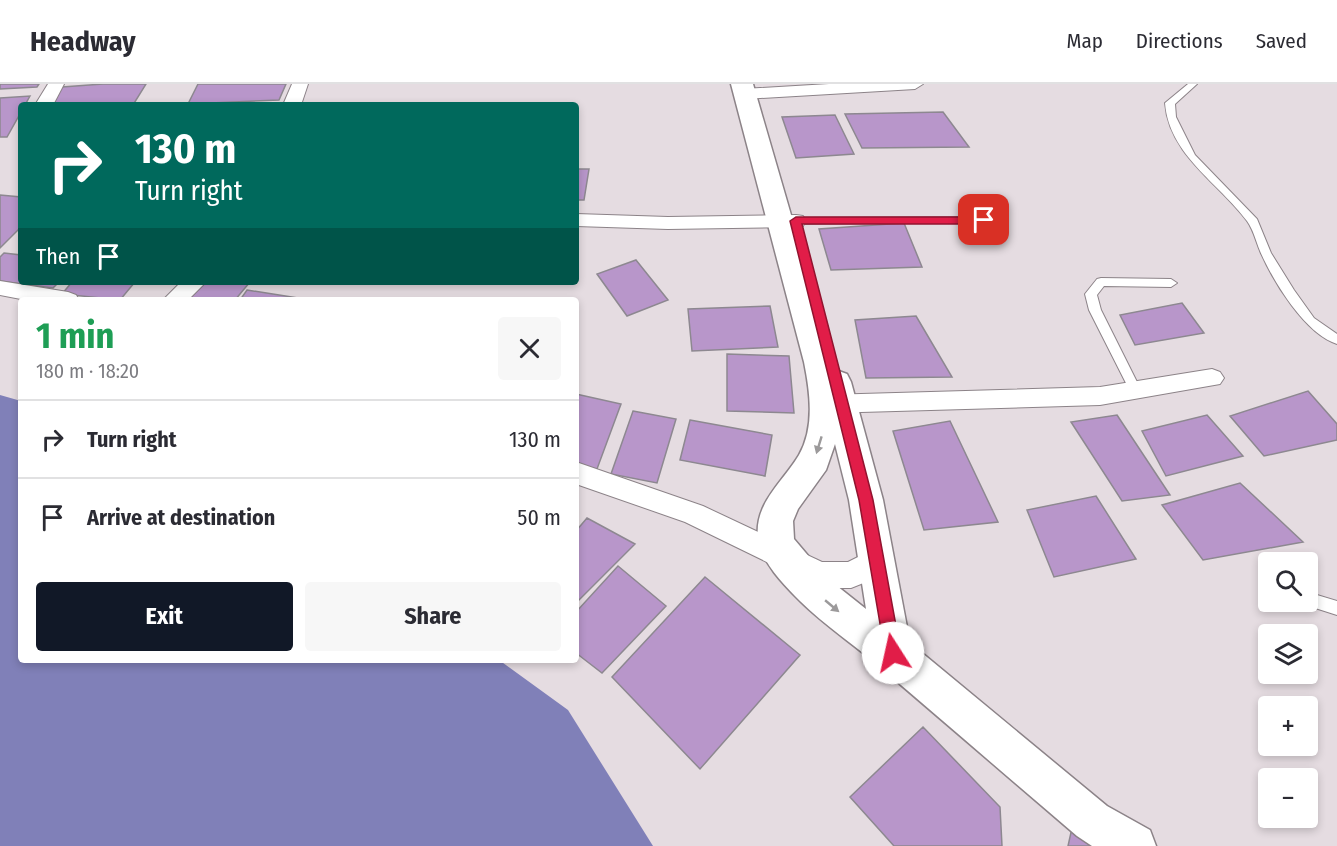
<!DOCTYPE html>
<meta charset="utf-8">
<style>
:root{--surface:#fff;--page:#f7f7f7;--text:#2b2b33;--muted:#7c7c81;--line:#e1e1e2;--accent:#111827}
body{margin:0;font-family:"Fira Sans Condensed",sans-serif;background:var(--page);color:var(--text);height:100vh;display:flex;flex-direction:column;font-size:22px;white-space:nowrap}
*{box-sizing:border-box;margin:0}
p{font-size:20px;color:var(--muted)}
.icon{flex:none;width:33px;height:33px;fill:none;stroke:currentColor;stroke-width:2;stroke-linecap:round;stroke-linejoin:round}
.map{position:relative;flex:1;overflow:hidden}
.side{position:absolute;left:18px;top:213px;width:561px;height:366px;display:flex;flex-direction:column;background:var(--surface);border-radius:6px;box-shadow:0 3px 9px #0003}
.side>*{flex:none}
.hud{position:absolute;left:18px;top:18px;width:561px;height:183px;border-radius:6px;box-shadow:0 3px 9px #0003;background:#00695c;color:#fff;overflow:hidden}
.buttons{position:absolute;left:1258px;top:468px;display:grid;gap:12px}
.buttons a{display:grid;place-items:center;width:60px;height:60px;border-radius:6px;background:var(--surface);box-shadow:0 3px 9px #0003;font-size:30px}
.pin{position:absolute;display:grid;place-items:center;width:51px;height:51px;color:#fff;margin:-26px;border-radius:12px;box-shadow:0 3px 9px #0006}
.me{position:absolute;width:66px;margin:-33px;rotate:350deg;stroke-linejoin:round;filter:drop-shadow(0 0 4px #0008)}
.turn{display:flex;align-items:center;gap:21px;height:126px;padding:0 18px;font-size:27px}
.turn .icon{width:78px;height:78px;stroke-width:2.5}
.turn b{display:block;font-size:42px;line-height:51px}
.then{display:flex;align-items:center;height:57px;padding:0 18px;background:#0003;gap:12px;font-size:22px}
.round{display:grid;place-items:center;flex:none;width:63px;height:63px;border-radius:6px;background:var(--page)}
.head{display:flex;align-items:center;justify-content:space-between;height:102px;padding:0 18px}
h1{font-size:36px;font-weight:700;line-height:45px;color:#1e9e55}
.action{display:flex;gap:12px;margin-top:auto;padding:12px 18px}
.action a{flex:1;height:69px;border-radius:6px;background:var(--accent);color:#fff;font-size:24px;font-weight:700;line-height:69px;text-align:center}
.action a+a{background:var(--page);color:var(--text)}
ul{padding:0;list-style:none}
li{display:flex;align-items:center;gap:18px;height:78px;padding:0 18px;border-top:2px solid var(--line)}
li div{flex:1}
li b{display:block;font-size:22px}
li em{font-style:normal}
header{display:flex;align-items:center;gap:36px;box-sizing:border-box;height:84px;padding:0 30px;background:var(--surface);border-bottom:2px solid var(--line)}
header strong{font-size:28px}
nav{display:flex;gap:33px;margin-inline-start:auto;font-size:21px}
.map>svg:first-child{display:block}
</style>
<header>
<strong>Headway</strong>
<nav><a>Map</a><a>Directions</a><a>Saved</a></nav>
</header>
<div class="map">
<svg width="1337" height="762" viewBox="0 0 1337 762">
<rect width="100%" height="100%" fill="#e5dce1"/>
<path fill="#8080b8" d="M0,311L21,317V576H499L568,626L653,762H0Z"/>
<path fill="#b896ca" stroke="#8d8890" stroke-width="1.5" d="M0,0H39L37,3L0,5Z
M103,0H146L133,21H49L62,3Z
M198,0H286L279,16L188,20Z
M30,12L25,21H21V28L7,53H0V14Z
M943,28L969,63L862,64L845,30Z
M835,31L854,70L796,74L782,33Z
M576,85H589L584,116H576Z
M0,111L21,113V143L0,164Z
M904,139L922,183L831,186L819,145Z
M4,169L21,171V198H59L53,204L0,197V173Z
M636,176L668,216L627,232L597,190Z
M72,198H135L120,216L62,210Z
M203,198H250L235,216H185Z
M247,206L298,214L240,216Z
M1182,219L1204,249L1135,261L1120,231Z
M770,222L778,263L692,267L688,225Z
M916,232L952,293L866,294L855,236Z
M727,270L789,272L794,329L727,327Z
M1308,307L1337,340V356L1264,372L1230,332Z
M576,310L621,320L597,385L576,381Z
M633,327L676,335L657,399L611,390Z
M1117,331L1170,411L1122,417L1071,338Z
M1207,331L1243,372L1166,392L1142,347Z
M690,336L772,351L765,392L680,376Z
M950,337L998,438L924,446L893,347Z
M1240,399L1303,458L1203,476L1162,421Z
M1096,412L1136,475L1054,493L1027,426Z
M587,434L635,460L576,519V447Z
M618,482L666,522L602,589L576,569V528Z
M705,493L800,571L700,685L612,593Z
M923,643L1000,723L1002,762H894L850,713Z
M1072,744L1100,762H1068Z"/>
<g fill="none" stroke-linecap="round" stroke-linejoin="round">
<defs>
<path id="service" d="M1188,0H1197L1175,20L1176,33L1195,71L1257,135L1271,169L1294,206L1314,234L1337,250V260C1305,250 1273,197 1260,167C1256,157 1253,145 1247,137C1219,99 1169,71 1165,19Z
M984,133L989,136L988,138L796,140L791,137L796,134Z
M1101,194L1171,195L1177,199L1171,203L1104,202L1097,211L1101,226L1142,308L1136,313L1132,311L1089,226L1085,210L1097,195Z
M1317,511L1337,517V531L1312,523L1309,518L1312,513Z"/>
<path id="minor" d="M48,0H64L53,21H35Z
M292,0H308L301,21H283Z
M829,0H923L915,5L744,15L736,10L744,5Z
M576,130L668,133L796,131L803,132L806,137L803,142L796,143L668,145L576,142Z
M0,197L68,208L76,211L79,216H26L0,211Z
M181,198H206L188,216H163Z
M1212,285L1220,288L1224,294L1220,300L1100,321L826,329L817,327L814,320L817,313L826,311L1100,303Z
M576,378L703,422L822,478H848L876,464L886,468L890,477L886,486L861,500L851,504H820L685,438L576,400Z"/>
<path id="tertiary" d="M731,0H753L836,286L847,290L851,298L883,416L910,559L1107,722L1150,746L1156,762H1092L1077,752C1011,696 946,639 881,584C855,561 825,542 800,517C784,501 761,478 758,454C754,419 783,398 799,371C815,343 810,308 804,278ZM835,360L849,416L866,525L827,494L794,455L793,437L798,425L826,386Z"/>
</defs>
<use href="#service" stroke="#8c8388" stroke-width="2"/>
<use href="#minor" stroke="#8c8388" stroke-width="2"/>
<use href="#tertiary" stroke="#8c8388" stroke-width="3"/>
<use href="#service" fill="#fff" fill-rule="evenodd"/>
<use href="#minor" fill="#fff" fill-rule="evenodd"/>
<use href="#tertiary" fill="#fff" fill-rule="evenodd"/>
</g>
<defs><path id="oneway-solid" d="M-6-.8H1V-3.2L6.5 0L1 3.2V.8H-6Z" transform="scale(1.5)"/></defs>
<g fill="#9c9a9b">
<use href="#oneway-solid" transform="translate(819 361) rotate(107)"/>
<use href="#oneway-solid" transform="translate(832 522) rotate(40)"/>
</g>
<path fill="#e11d48" stroke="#92132f" stroke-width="1.5" d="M796,133H984L989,136L984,140H802L873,416L901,569L899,575L893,577L887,575L885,569L859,416L790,137Z"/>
</svg>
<div class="buttons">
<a><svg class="icon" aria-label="search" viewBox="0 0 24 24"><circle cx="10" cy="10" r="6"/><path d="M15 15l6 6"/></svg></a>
<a><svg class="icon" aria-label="layers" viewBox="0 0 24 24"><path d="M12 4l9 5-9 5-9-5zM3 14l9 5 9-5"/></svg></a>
<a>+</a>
<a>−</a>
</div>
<div class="pin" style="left:984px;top:136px;background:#d93025"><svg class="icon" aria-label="arrive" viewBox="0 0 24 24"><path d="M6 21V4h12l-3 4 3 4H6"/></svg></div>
<svg class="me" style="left:893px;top:569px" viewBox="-20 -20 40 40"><circle r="19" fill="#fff"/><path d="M0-13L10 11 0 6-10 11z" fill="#e11d48"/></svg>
<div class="hud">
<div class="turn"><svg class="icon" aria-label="right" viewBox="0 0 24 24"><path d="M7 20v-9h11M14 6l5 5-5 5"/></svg><div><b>130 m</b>Turn right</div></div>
<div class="then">Then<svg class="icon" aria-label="arrive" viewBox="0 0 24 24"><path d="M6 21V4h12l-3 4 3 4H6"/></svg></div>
</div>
<section class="side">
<div class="head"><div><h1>1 min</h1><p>180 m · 18:20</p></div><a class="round"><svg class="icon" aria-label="close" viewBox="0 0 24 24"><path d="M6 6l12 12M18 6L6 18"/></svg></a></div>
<ul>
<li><svg class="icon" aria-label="right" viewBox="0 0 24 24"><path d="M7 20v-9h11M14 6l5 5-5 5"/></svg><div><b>Turn right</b></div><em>130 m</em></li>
<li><svg class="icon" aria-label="arrive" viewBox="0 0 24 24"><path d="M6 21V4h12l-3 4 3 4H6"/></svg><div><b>Arrive at destination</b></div><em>50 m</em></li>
</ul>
<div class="action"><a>Exit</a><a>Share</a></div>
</section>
</div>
